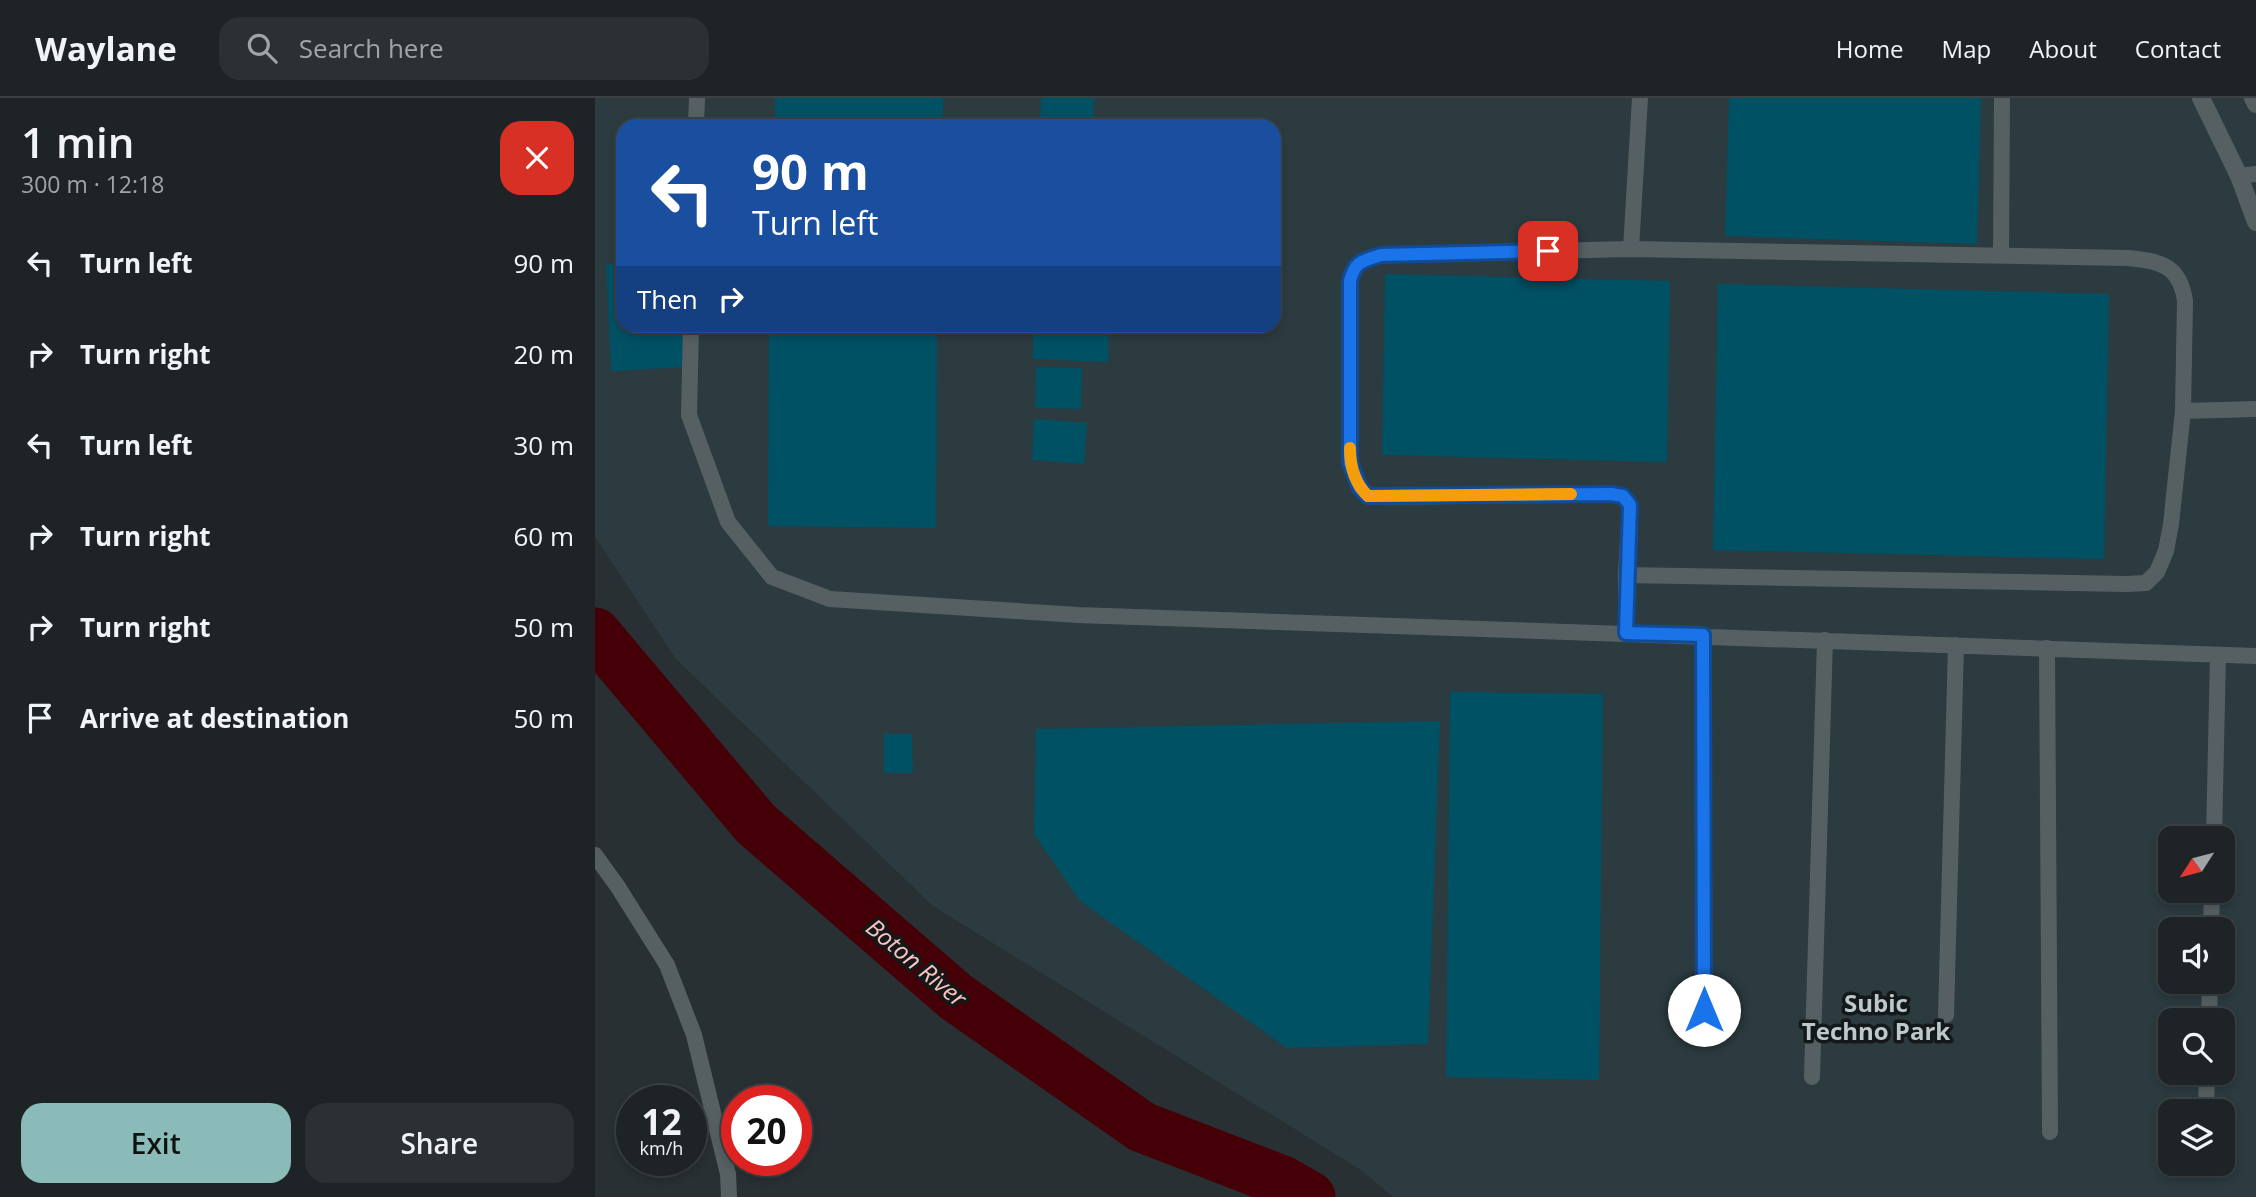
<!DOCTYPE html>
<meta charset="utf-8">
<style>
:root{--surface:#1e2426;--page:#2b3032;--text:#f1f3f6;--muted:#a1a4a7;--line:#3c4143;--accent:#8bbbb9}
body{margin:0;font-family:"Open Sans",sans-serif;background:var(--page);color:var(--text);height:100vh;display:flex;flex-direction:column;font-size:26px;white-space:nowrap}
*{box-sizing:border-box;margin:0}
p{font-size:23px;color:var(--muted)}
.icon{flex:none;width:38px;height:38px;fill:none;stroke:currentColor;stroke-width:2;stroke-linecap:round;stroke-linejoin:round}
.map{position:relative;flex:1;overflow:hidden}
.side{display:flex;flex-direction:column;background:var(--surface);width:595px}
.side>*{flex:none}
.top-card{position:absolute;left:21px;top:21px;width:665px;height:214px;border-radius:21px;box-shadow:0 4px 10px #0003,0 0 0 2px var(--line);background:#1a4fa0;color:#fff;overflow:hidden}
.needle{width:46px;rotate:234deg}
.buttons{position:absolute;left:1563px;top:728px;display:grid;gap:14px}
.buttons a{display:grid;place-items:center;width:77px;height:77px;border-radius:14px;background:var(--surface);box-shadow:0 4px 10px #0003,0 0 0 2px var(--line);font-size:35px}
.speed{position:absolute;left:21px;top:987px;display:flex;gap:14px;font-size:35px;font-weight:700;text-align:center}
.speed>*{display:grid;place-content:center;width:91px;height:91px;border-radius:50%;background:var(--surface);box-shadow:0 4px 10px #0003,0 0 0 2px var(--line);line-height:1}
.speed small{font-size:18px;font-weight:400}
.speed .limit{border:10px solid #d22;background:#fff;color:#111}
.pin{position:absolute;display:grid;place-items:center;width:60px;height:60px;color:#fff;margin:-30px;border-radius:14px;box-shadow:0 4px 10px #0006}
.me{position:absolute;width:77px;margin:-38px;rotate:0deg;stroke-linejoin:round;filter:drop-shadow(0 0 5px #0008)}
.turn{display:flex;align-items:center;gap:24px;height:147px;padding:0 21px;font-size:32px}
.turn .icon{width:91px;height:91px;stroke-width:2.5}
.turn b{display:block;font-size:49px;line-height:60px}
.then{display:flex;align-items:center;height:66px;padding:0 21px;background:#0003;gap:14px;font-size:26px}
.round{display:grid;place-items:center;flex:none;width:74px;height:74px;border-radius:21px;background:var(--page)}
.head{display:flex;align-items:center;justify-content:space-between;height:119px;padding:0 21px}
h1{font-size:42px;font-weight:600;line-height:52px}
.primary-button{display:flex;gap:14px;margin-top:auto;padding:14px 21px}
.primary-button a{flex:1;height:80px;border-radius:21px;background:var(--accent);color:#111;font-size:28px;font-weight:600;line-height:80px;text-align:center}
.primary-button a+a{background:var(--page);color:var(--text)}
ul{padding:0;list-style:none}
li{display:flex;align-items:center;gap:21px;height:91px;padding:0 21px}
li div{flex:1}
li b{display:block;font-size:26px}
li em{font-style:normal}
header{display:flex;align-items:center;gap:42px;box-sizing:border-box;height:98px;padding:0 35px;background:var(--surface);border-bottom:2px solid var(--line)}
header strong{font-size:33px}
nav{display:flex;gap:38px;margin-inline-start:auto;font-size:24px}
.search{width:490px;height:63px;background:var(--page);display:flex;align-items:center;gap:18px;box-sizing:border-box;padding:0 24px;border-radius:21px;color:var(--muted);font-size:26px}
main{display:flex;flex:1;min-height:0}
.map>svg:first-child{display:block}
</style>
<header>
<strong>Waylane</strong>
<div class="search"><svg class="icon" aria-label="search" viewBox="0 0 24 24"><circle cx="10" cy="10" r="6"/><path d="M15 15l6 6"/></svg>Search here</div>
<nav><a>Home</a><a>Map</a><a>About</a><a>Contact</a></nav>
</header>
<main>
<section class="side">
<div class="head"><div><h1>1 min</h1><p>300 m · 12:18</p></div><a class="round" style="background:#d93025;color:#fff"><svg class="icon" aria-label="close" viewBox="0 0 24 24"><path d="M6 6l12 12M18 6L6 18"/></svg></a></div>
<ul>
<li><svg class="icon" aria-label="left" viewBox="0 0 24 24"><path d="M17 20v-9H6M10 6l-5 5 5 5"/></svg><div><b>Turn left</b></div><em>90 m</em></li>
<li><svg class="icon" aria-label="right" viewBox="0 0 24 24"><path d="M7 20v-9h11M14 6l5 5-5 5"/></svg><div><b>Turn right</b></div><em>20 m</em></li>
<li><svg class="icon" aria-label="left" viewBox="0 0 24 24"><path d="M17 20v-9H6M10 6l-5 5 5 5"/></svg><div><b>Turn left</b></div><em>30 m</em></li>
<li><svg class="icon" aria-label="right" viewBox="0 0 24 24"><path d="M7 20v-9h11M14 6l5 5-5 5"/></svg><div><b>Turn right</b></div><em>60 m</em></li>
<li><svg class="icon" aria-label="right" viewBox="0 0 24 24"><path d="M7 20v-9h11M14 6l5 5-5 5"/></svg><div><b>Turn right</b></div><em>50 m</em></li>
<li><svg class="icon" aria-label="arrive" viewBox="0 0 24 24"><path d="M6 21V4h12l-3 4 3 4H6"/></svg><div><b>Arrive at destination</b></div><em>50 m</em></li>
</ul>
<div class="primary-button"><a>Exit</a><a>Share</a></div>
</section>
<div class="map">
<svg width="1661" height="1099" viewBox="0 0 1661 1099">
<rect width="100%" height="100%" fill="#283033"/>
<path fill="#2b3b40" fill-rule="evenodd" d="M0,0H1661V1099H798L766,1072L338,808L81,561L0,439ZM28,28H679V228H28ZM1575,740H1628V793H1575ZM1575,831H1628V884H1575ZM1575,922H1628V975H1575ZM1575,1013H1628V1066H1575Z"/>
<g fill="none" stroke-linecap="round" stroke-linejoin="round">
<path stroke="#440006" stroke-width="51" d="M0,535L161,726L361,899L547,1029L687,1083L715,1099"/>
</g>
<path fill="#005164" d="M180,0H348V28H180Z
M446,0H499L498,28H445Z
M1134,0H1386L1382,146L1130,138Z
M11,166H28V228H90L92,269L16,273Z
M790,176L1075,183L1072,364L787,357Z
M1123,186L1514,196L1509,461L1118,452Z
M174,228H342L341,430L173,428Z
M438,228H514L513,264L438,261Z
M441,269L487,270L486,311L440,310Z
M439,321L492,325L489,366L437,362Z
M855,594L1008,596L1004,982L851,979Z
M845,623L833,946L692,950L485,803L439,736L441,631Z
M289,636H317L318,675H289Z"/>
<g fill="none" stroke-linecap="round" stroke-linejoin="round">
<path stroke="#566063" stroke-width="16" d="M101,28L102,0
M1644,78L1661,76
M1036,151L1533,160C1565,163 1585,167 1590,203L1588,313L1576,426L1571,453L1562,474L1551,485L1532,486L1031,477L1035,407L1028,398L1015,396L787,399C762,397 763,387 755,365V183C760,163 767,163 786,157Z
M1036,151L1045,0
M1406,157L1407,0
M96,228L94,317L133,424L177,479L235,501L483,517L1661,558
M1588,313L1661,311
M1031,535V477
M1109,537V939
M1452,550L1455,1034
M1619,740L1623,557
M0,757L23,789L72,867L99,937L133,1076L134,1099
M1616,831L1617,793
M1351,917L1361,547
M1614,922L1615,884
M1217,979L1230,542
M1611,1013L1612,975"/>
<path stroke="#566063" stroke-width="18" d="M1606,0L1644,78L1661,124
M1658,0L1661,6"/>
</g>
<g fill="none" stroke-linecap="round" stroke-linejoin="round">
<defs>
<path id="route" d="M953,153L786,157C767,163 760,163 755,183V365L765,390L773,398L1016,396L1028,398L1035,407L1031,535L1108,537L1109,912"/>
</defs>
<use href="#route" stroke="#114b97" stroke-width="18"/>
<use href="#route" stroke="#1a73e8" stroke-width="12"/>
<path stroke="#f59e0b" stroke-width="12" d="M755,350C755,368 759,385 773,398L976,396"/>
</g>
<g text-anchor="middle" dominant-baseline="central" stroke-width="7" stroke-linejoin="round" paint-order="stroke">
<g font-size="24" font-style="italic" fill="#fac5c1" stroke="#141819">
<text transform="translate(322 864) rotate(40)">Boton River</text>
</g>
<g font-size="24" font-weight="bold" fill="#bdc8cb" stroke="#141819">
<text x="1281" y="904">Subic<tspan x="1281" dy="28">Techno Park</tspan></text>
</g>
</g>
</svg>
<div class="buttons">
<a><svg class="needle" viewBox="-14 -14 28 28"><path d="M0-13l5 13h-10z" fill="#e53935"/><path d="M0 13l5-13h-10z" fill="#a1a4a7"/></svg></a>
<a><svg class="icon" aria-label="sound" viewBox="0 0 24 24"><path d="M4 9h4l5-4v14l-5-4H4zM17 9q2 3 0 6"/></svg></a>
<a><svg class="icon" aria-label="search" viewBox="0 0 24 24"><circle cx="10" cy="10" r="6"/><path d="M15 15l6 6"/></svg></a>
<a><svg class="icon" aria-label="layers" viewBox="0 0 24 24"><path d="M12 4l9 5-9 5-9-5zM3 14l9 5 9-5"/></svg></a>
</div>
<div class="speed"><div>12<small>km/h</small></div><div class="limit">20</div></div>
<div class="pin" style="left:953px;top:153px;background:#d93025"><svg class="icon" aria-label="arrive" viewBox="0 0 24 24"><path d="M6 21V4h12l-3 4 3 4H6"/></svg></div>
<svg class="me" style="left:1109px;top:912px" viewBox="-20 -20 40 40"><circle r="19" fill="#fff"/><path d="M0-13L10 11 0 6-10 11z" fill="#1a73e8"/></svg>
<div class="top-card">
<div class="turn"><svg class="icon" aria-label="left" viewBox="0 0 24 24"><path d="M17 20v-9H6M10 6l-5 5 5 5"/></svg><div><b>90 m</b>Turn left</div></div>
<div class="then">Then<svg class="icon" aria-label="right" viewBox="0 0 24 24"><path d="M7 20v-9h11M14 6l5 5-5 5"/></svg></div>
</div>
</div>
</main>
